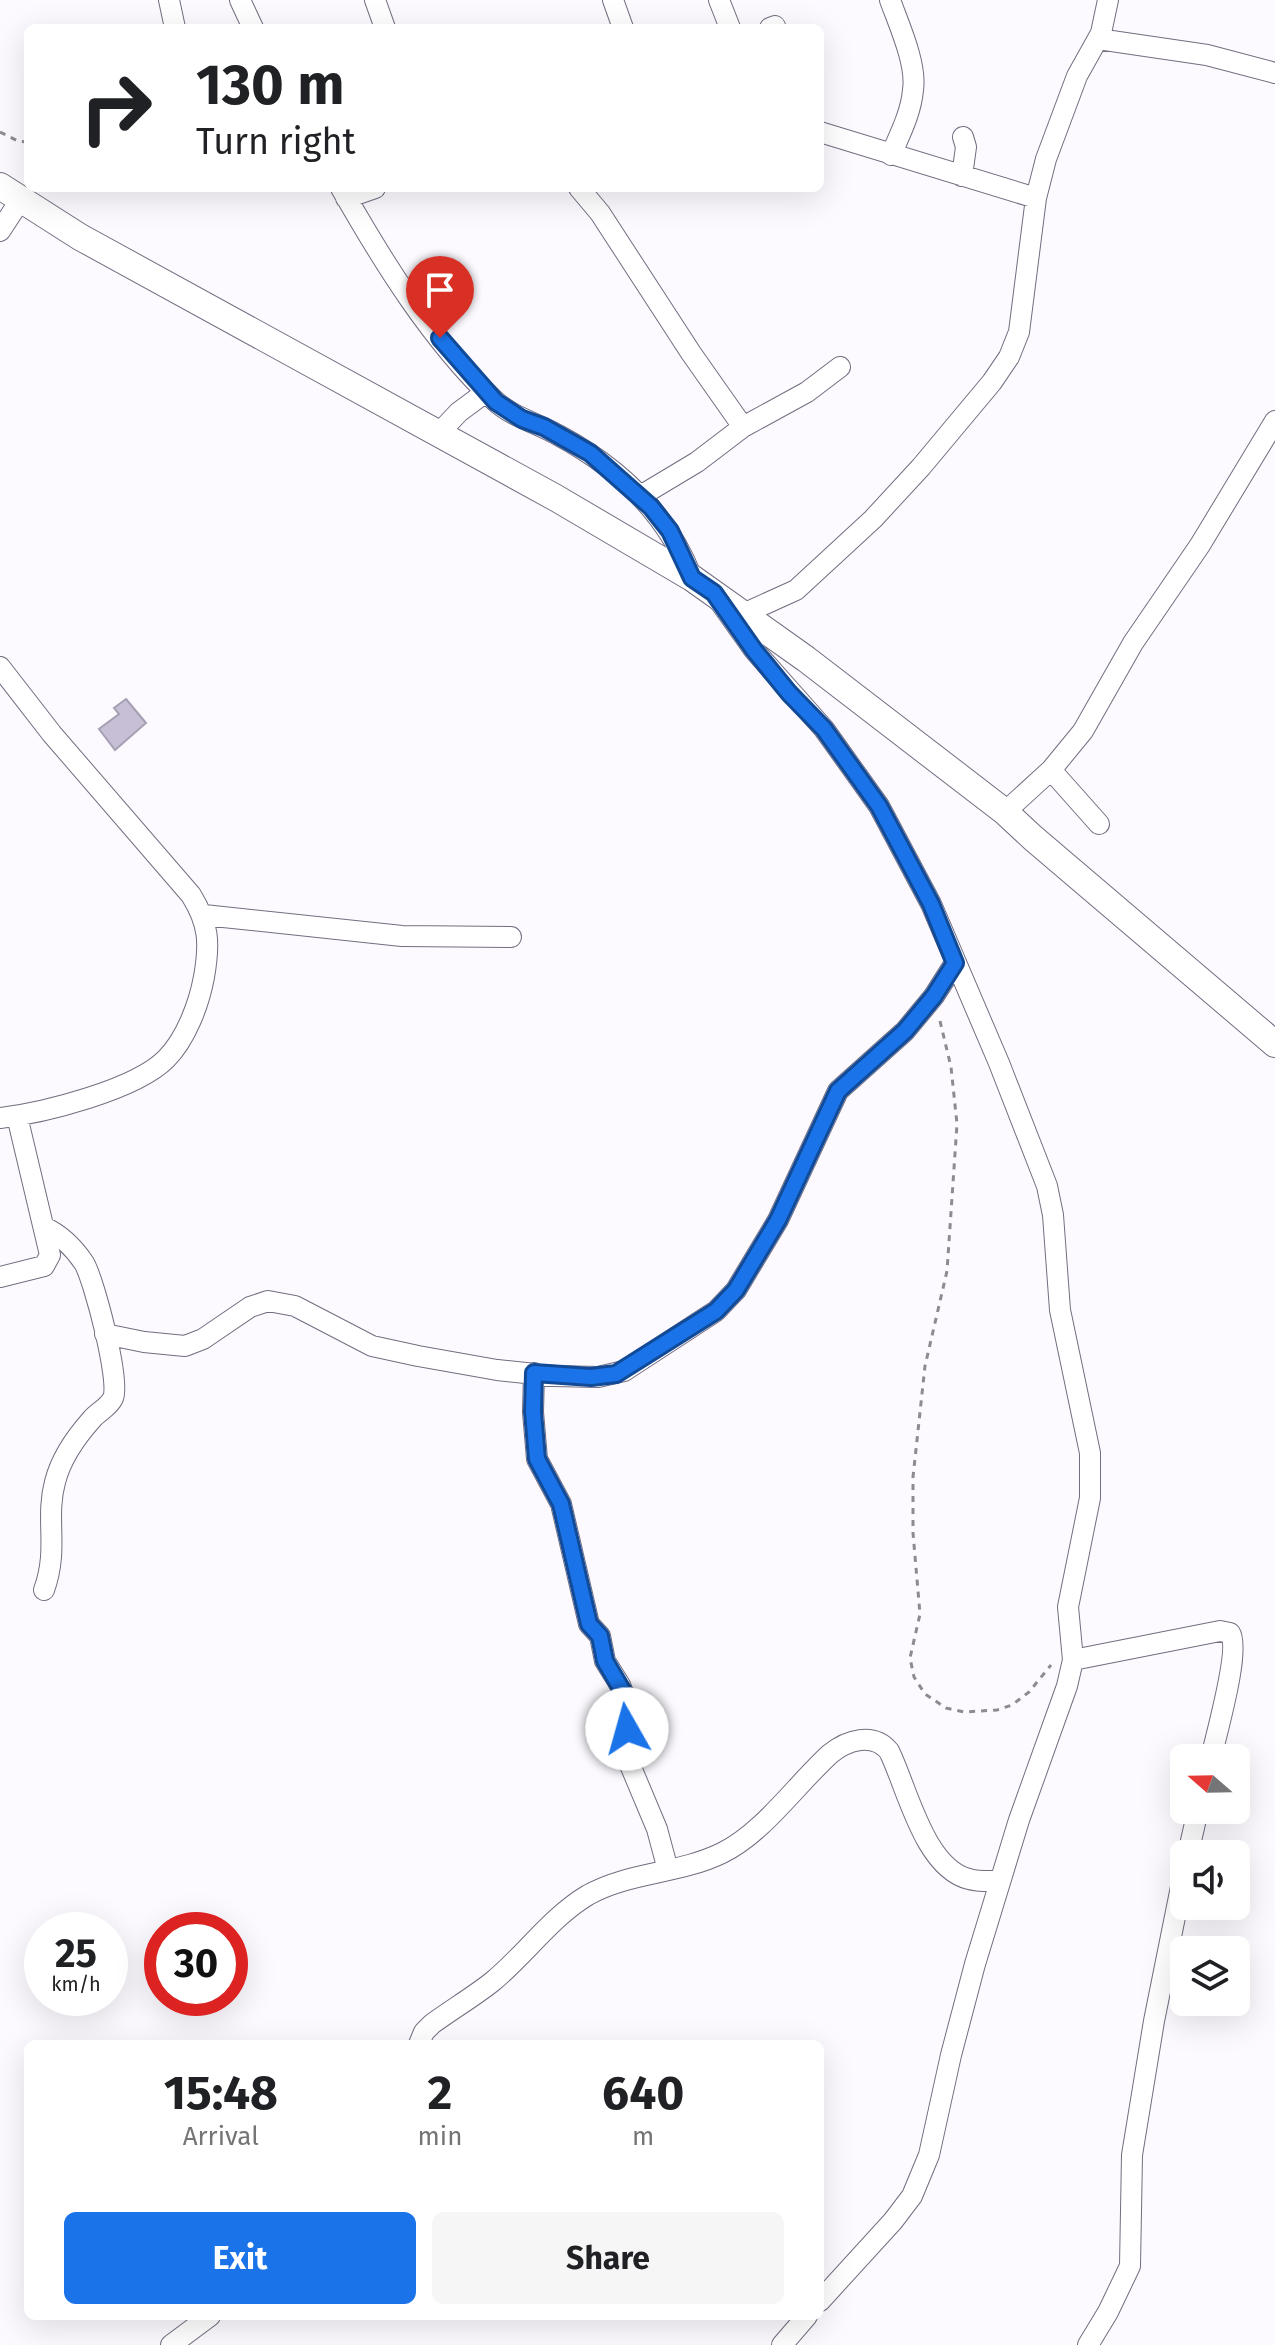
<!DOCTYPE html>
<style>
:root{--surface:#fff;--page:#f6f6f6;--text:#202124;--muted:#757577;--accent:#1a73e8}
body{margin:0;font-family:"Fira Sans",sans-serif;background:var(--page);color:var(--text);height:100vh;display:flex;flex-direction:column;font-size:30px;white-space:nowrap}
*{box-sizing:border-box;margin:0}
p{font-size:26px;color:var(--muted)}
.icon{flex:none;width:44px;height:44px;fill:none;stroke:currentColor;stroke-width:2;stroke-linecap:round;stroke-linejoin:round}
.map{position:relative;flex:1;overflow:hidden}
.drawer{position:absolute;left:24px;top:2040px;width:800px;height:280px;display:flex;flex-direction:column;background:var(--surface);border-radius:12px;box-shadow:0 8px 32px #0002}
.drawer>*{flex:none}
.top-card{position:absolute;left:24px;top:24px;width:800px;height:168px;border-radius:12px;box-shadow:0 8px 32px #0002;background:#fff;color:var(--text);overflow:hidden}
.needle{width:52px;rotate:290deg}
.tools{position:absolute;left:1170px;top:1744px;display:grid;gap:16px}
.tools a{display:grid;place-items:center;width:80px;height:80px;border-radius:12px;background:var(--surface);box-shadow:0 8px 32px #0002;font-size:40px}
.speed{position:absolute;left:24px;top:1912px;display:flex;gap:16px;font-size:40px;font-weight:700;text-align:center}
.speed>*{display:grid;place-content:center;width:104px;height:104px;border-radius:50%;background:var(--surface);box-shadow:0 8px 32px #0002;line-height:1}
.speed small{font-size:20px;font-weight:400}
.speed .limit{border:12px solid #d22;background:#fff;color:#111}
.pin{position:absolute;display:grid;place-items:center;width:68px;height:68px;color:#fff;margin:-82px -34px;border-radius:50% 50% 50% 0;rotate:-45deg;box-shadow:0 0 8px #0007}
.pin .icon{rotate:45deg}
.me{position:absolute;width:88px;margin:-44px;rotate:353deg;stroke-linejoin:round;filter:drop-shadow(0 0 6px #0008)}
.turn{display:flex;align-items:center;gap:28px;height:168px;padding:0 40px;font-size:36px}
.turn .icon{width:104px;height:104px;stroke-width:2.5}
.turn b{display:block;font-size:56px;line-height:68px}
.eta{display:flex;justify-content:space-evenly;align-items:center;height:136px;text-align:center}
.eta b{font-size:48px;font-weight:700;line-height:56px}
.cta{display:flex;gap:16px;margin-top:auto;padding:16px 40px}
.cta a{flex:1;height:92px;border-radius:12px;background:var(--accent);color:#fff;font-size:32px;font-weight:700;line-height:92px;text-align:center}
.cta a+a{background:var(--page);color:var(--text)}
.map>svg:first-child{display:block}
</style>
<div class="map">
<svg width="1275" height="2345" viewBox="0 0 1275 2345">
<rect width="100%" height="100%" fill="#fcfaff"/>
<path fill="#c6bfd5" stroke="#a7a0b5" stroke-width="2" d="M126,699L146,723L115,750L99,729L119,714L114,708Z"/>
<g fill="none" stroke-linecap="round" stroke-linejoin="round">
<defs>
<path id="minor" d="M169,0L175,28
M240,0L253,28
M375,0L385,28
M613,0L623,28
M719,0L730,28
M890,0C899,25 917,64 913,90C911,113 900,134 891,155
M770,28L775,26
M1098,39L1207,55L1275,73
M820,132L1036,198
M962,176L966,147L963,137
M341,188C383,262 432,341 494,400C512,417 537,423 558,435C618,467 667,513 692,578
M579,188L600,213L691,353L743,427
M346,198L375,188
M0,231L21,199
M439,433L459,412L486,392
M642,495L697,462L743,427L807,392L840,367
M720,602L754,650L824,729L879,806L931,904L999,1063L1047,1186L1053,1215L1060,1310L1090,1453V1498L1068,1607L1073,1660L1067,1686L1019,1820L975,1964L951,2055L929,2155L912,2196L893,2221L820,2301
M743,614L796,590L873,519L921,467L992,382L1009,357L1019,332L1036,198L1046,159L1077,76L1101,33L1108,0
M0,667L52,734L191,895C209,924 210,943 204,977C199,1004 186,1039 166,1059C135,1090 43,1113 0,1118
M1051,770L1099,824
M1005,812L1051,770L1083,731L1133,643L1200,545L1275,421
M204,915L402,936L511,937
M44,1227C61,1235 74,1248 84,1263C94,1279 121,1384 113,1398C109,1407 98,1412 92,1419C75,1438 61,1458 55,1482C45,1519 59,1549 44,1590
M0,1277L44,1266L50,1255L17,1116
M105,1334L144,1342L185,1346L203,1339L250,1307L268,1301L295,1306L372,1346L418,1356L497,1370L554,1376L598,1377L624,1371L716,1311L736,1290L778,1220L838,1091L905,1031L934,996L955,963
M534,1373L533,1412L537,1459L561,1504L589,1624L600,1636L605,1661L620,1685L627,1703L628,1760L657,1829L668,1870
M1073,1660L1220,1631L1230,1633C1241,1649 1216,1735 1211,1758
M1188,1854L1198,1810
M419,2044L424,2032L432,2024C451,2010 473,1997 492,1982C525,1955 551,1917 588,1895C629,1872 679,1874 722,1853C763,1833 796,1785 830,1754C847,1740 873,1732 889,1751C907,1787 924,1868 969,1879C979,1882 989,1881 1000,1881
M171,2345L210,2316
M782,2345L807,2316
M1088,2345L1108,2312L1130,2266L1132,2155L1154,2021L1184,1872"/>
<path id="tertiary" d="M0,186L80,237L556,498L692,578L806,659L1005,812L1033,838L1275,1044"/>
</defs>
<use href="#minor" stroke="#736d80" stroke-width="22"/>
<use href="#tertiary" stroke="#736d80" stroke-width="28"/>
<path stroke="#8d8b92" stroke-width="3" stroke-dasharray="6 6" stroke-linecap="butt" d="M0,132L18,141L28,142
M940,1021L951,1067L957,1124L947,1271L925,1366L913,1477V1533L920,1614L910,1658L914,1677L925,1694L946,1708L964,1712L997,1710L1012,1705L1029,1692L1051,1665"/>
<use href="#minor" stroke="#fff" stroke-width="20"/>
<use href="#tertiary" stroke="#fff" stroke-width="26"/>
</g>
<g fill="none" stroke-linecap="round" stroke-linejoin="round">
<defs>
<path id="route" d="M440,338L496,402L522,419L544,427L590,453L651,507L670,531L692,578L714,593L754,650L789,693L824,729L879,806L931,904L955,963L934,996L905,1031L838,1091L778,1220L736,1290L716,1311L616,1374L591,1377L534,1373L533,1412L537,1459L561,1504L589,1624L600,1636L605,1661L625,1695L629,1715L627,1729"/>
</defs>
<use href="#route" stroke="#114b97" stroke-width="20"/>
<use href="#route" stroke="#1a73e8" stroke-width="14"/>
</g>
</svg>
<div class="tools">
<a><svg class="needle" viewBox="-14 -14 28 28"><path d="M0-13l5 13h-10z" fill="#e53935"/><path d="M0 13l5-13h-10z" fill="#757577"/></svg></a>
<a><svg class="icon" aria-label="sound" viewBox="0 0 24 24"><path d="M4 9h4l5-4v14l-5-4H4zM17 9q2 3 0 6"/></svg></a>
<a><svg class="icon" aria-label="layers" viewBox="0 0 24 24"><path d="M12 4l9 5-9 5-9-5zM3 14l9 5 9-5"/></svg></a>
</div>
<div class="speed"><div>25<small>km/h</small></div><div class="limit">30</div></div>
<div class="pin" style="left:440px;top:338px;background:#d93025"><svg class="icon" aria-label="arrive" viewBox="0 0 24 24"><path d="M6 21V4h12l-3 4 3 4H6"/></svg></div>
<svg class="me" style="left:627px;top:1729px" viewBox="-20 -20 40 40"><circle r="19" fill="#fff"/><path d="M0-13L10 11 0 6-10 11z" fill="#1a73e8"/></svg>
<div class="top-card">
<div class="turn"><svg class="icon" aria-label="right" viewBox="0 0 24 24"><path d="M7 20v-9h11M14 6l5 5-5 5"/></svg><div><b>130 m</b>Turn right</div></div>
</div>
<section class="drawer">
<div class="eta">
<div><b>15:48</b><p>Arrival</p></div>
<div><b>2</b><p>min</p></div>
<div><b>640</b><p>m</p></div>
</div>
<div class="cta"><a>Exit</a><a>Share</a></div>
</section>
</div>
